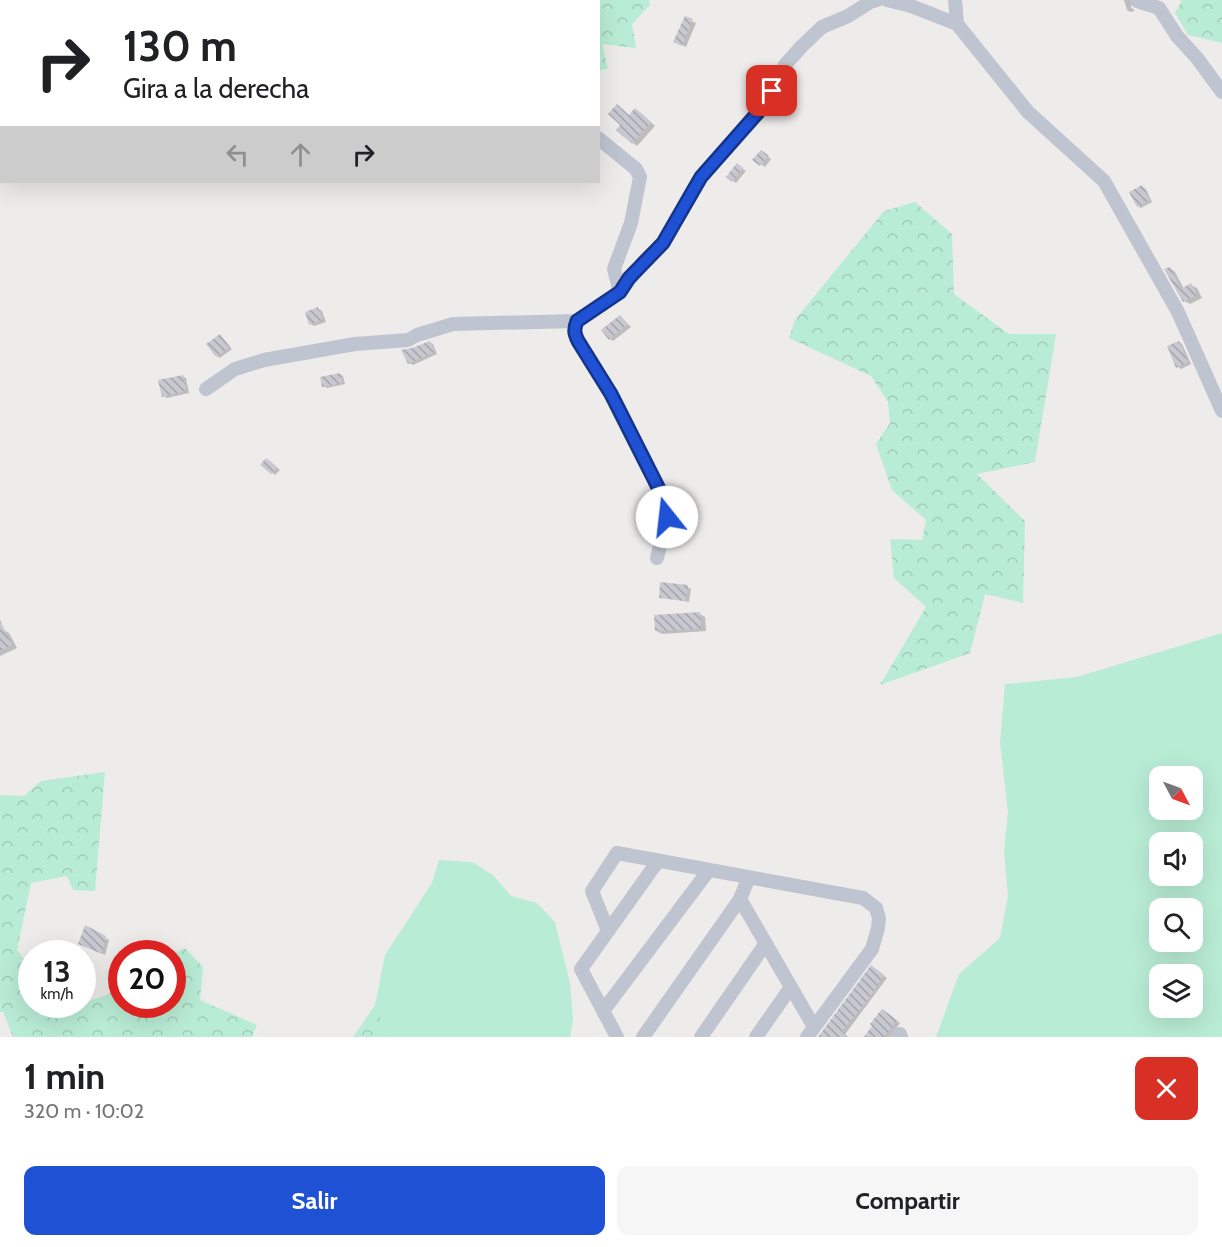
<!DOCTYPE html>
<html lang="es">
<meta charset="utf-8">
<style>
:root{--surface:#fff;--page:#f6f6f6;--text:#202124;--muted:#757577;--accent:#1f51d4}
body{margin:0;font-family:Cabin,sans-serif;background:var(--page);color:var(--text);height:100vh;display:flex;flex-direction:column;font-size:22px;white-space:nowrap}
*{box-sizing:border-box;margin:0}
p{font-size:20px;color:var(--muted)}
.icon{flex:none;width:33px;height:33px;fill:none;stroke:currentColor;stroke-width:2;stroke-linecap:round;stroke-linejoin:round}
.map{position:relative;height:1037px;overflow:hidden}
.details{display:flex;flex-direction:column;background:var(--surface);flex:1}
.details>*{flex:none}
.guide{position:absolute;left:0px;top:0px;width:600px;height:183px;box-shadow:0 6px 24px #0002;background:#fff;color:var(--text);overflow:hidden}
.needle{width:39px;rotate:131deg}
.buttons{position:absolute;left:1149px;top:766px;display:grid;gap:12px}
.buttons a{display:grid;place-items:center;width:54px;height:54px;border-radius:12px;background:var(--surface);box-shadow:0 6px 24px #0002;font-size:30px}
.speed{position:absolute;left:18px;top:940px;display:flex;gap:12px;font-size:30px;font-weight:700;text-align:center}
.speed>*{display:grid;place-content:center;width:78px;height:78px;border-radius:50%;background:var(--surface);box-shadow:0 6px 24px #0002;line-height:1}
.speed small{font-size:15px;font-weight:400}
.speed .limit{border:9px solid #d22;background:#fff;color:#111}
.pin{position:absolute;display:grid;place-items:center;width:51px;height:51px;color:#fff;margin:-26px;border-radius:12px;box-shadow:0 3px 9px #0006}
.me{position:absolute;width:66px;margin:-33px;rotate:344deg;stroke-linejoin:round;filter:drop-shadow(0 0 4px #0008)}
.turn{display:flex;align-items:center;gap:21px;height:126px;padding:0 24px;font-size:27px}
.turn .icon{width:78px;height:78px;stroke-width:2.5}
.turn b{display:block;font-size:42px;line-height:51px}
.lanes{display:flex;align-items:center;height:57px;padding:0 24px;background:#0003;justify-content:center;gap:30px;direction:ltr}
.lanes .off{opacity:.35}
.round{display:grid;place-items:center;flex:none;width:63px;height:63px;border-radius:12px;background:var(--page)}
.headline{display:flex;align-items:center;justify-content:space-between;height:102px;padding:0 24px}
h1{font-size:36px;font-weight:800;line-height:45px}
.button{display:flex;gap:12px;margin-top:auto;padding:12px 24px}
.button a{flex:1;height:69px;border-radius:12px;background:var(--accent);color:#fff;font-size:24px;font-weight:800;line-height:69px;text-align:center}
.button a+a{background:var(--page);color:var(--text)}
.map>svg:first-child{display:block}
</style>
<div class="map">
<svg width="1222" height="1037" viewBox="0 0 1222 1037">
<defs>
<pattern id="forest-crowns" width="20" height="18" patternUnits="userSpaceOnUse" patternTransform="scale(1.5)"><rect width="20" height="18" fill="#b9ecd5"/><path d="M2 6a3 3 0 1 1 6 0M12 15a3 3 0 1 1 6 0" fill="none" stroke="#a0ccb9"/></pattern>
<pattern id="building-back-hatch" width="6" height="6" patternUnits="userSpaceOnUse" patternTransform="scale(1.5)"><rect width="6" height="6" fill="#c8c9d0"/><path d="M-1 5l2 2M0 0l6 6M5-1l2 2" fill="none" stroke="#a4a5ac"/></pattern>
</defs>
<rect width="100%" height="100%" fill="#eeebeb"/>
<path fill="#b9ecd5" fill-rule="evenodd" d="M1222,633V1037H936L959,974L1000,938L1008,896L1004,851L1008,812L1000,743L1005,684L1077,677ZM1160,777H1192V810H1160ZM1160,843H1192V876H1160ZM1160,909H1192V942H1160ZM1160,975H1192V1008H1160Z
M439,860L472,862L494,876L511,896L537,903L555,922L570,983L573,1020L570,1037H389L375,1005L385,955L432,883Z"/>
<path fill="url(#forest-crowns)" d="M565,0H649L650,5L632,24L636,48L602,44L608,69L599,70L598,2Z
M1182,0H1222V43L1188,35L1175,13Z
M915,202L952,234L954,294L1009,334H1056L1035,462L977,474L1025,521L1023,603L985,594L970,653L880,685L926,607L894,578L890,539L922,540L926,520L892,490L876,444L890,423L888,402L871,376L789,338L795,320L884,211Z
M105,772L95,891L73,890L67,876L31,883L17,950L31,968L32,1005H53L61,1009L82,1005L83,1003L107,995L121,983L122,1005H172V954L185,948L203,967L200,1000L257,1025L252,1037H13L3,1012H0V795L24,796L41,781Z
M375,1005L389,1037H353Z"/>
<path fill="#0003" d="M166,0H201V2H166Z
M1124,0H1132L1131,7L1135,11L1130,12L1127,10Z
M686,18L696,23L686,47L675,42Z
M617,106L630,116L641,113L655,126L637,146L633,143L623,125Z
M764,154L771,159L765,167L754,160Z
M740,167L746,171L736,183L728,177Z
M1142,187L1146,189L1152,202L1141,208L1138,206Z
M1170,268L1175,272L1184,289L1191,285L1197,288L1202,298L1190,304L1184,301Z
M318,309L322,311L326,322L314,326L311,324Z
M620,316L631,327L613,341L610,339Z
M220,335L232,349L220,358L217,356Z
M429,342L433,344L437,354L413,365L409,363L412,350Z
M1179,342L1182,344L1191,364L1181,369L1178,367Z
M340,374L343,376L345,384L327,388L323,386Z
M182,376L186,378L189,393L167,398L164,396Z
M270,461L280,470L275,475L262,465Z
M687,587L691,589L689,602L660,597Z
M700,614L705,617L706,631L662,634L657,631Z
M4,630L9,633L17,648L0,656V631Z
M86,927L109,940L105,955L83,945Z
M875,969L887,978L843,1037H822Z
M886,1013L900,1023L890,1037H866Z"/>
<path fill="url(#building-back-hatch)" d="M685,16L693,19L682,46L673,42Z
M617,104L629,115L635,108L651,122L632,144L616,130L620,125L608,114Z
M761,150L769,156L760,166L752,160Z
M737,163L743,168L732,182L726,177Z
M1142,185L1150,200L1137,207L1129,192Z
M1170,267L1181,289L1191,283L1197,295L1183,302L1164,269Z
M318,307L323,320L309,325L305,312Z
M620,315L628,324L609,340L601,330Z
M220,334L230,347L216,357L206,344Z
M430,341L435,352L408,364L401,350L412,348Z
M1179,341L1188,362L1176,368L1167,346Z
M340,373L342,383L322,387L320,377Z
M183,375L186,391L162,397L158,380Z
M266,458L277,467L271,474L260,465Z
M660,582L688,585L686,601L659,598Z
M700,612L701,629L655,631L654,615Z
M0,620L12,645L0,651Z
M85,925L106,936L102,954L78,944Z
M871,965L884,975L868,1000L842,1031L848,1037H818Z
M882,1009L897,1020L884,1037H864L872,1026L870,1024Z"/>
<g fill="none" stroke-linecap="round" stroke-linejoin="round">
<path stroke="#bec5d0" stroke-width="14" d="M117,0L120,2
M887,0L911,6L957,24L1028,112L1104,181L1178,312L1222,411
M955,0L957,24
M1137,1L1159,8L1177,36L1197,58L1222,92
M0,43L2,45
M0,70L2,69
M598,138L636,169L640,177L631,223L614,269L620,292
M577,321L574,333L611,394L663,497L667,517L657,558
M206,389L235,369L264,360L355,344L408,340L417,335L453,324L577,321L620,292L644,261L663,243L701,177L761,109L785,65L802,46L822,27L848,16L870,2L877,0
M740,899L814,1027
M608,931L592,891L617,853L863,898L876,908L879,918L878,928L872,949L807,1037
M603,1011L709,870
M617,1037L581,969L658,861
M643,1037L740,899L749,877
M701,1037L766,943
M756,1037L791,987
M897,1037L900,1034L901,1037"/>
</g>
<g fill="none" stroke-linecap="round" stroke-linejoin="round">
<defs>
<path id="route" d="M667,517L663,497L611,394L578,341C574,333 574,329 577,321L620,292L629,278L663,243L701,177L761,109L772,91"/>
</defs>
<use href="#route" stroke="#14358a" stroke-width="15"/>
<use href="#route" stroke="#1f51d4" stroke-width="10"/>
</g>
</svg>
<div class="buttons">
<a><svg class="needle" viewBox="-14 -14 28 28"><path d="M0-13l5 13h-10z" fill="#e53935"/><path d="M0 13l5-13h-10z" fill="#757577"/></svg></a>
<a><svg class="icon" aria-label="sound" viewBox="0 0 24 24"><path d="M4 9h4l5-4v14l-5-4H4zM17 9q2 3 0 6"/></svg></a>
<a><svg class="icon" aria-label="search" viewBox="0 0 24 24"><circle cx="10" cy="10" r="6"/><path d="M15 15l6 6"/></svg></a>
<a><svg class="icon" aria-label="layers" viewBox="0 0 24 24"><path d="M12 4l9 5-9 5-9-5zM3 14l9 5 9-5"/></svg></a>
</div>
<div class="speed"><div>13<small>km/h</small></div><div class="limit">20</div></div>
<div class="pin" style="left:772px;top:91px;background:#d93025"><svg class="icon" aria-label="arrive" viewBox="0 0 24 24"><path d="M6 21V4h12l-3 4 3 4H6"/></svg></div>
<svg class="me" style="left:667px;top:517px" viewBox="-20 -20 40 40"><circle r="19" fill="#fff"/><path d="M0-13L10 11 0 6-10 11z" fill="#1f51d4"/></svg>
<div class="guide">
<div class="turn"><svg class="icon" aria-label="right" viewBox="0 0 24 24"><path d="M7 20v-9h11M14 6l5 5-5 5"/></svg><div><b>130 m</b>Gira a la derecha</div></div>
<div class="lanes"><svg class="icon off" aria-label="left" viewBox="0 0 24 24"><path d="M17 20v-9H6M10 6l-5 5 5 5"/></svg><svg class="icon off" aria-label="ahead" viewBox="0 0 24 24"><path d="M12 20V5M6 11l6-6 6 6"/></svg><svg class="icon" aria-label="right" viewBox="0 0 24 24"><path d="M7 20v-9h11M14 6l5 5-5 5"/></svg></div>
</div>
</div>
<section class="details">
<div class="headline"><div><h1>1 min</h1><p>320 m · 10:02</p></div><a class="round" style="background:#d93025;color:#fff"><svg class="icon" aria-label="close" viewBox="0 0 24 24"><path d="M6 6l12 12M18 6L6 18"/></svg></a></div>
<div class="button"><a>Salir</a><a>Compartir</a></div>
</section>
